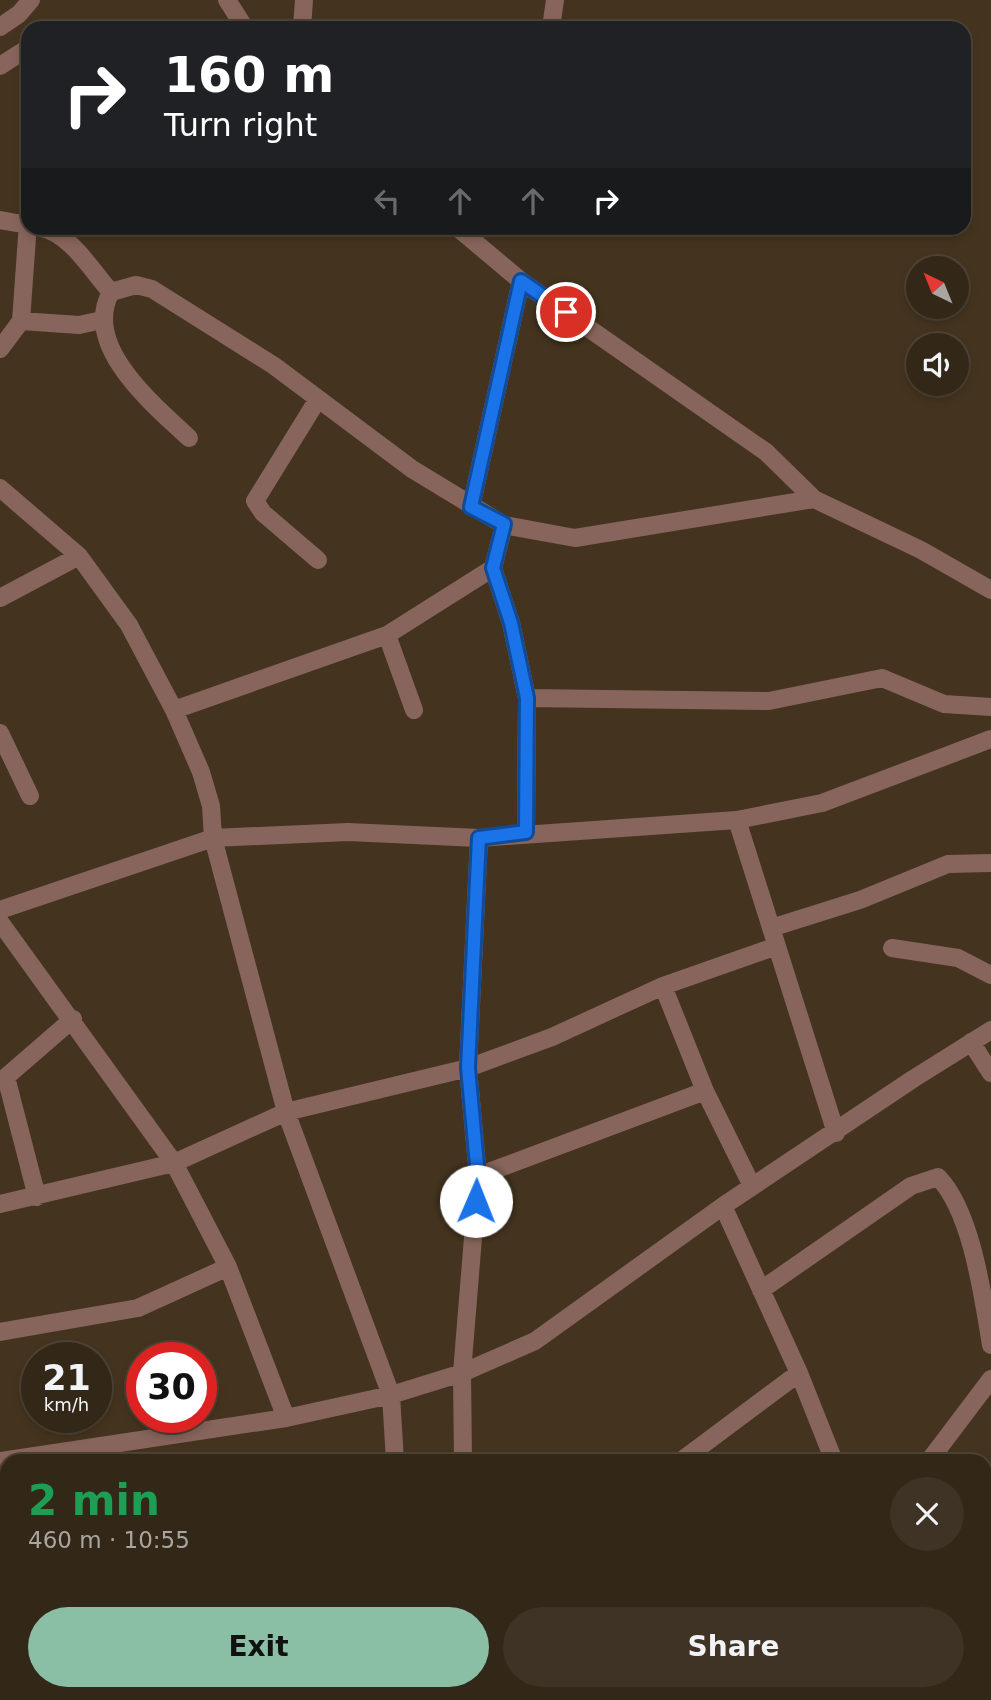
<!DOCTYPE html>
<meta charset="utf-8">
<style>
:root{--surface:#332717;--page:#3e3324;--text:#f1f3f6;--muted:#a9a5a1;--line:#4e4436;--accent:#8abfa5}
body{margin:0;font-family:"DejaVu Sans",sans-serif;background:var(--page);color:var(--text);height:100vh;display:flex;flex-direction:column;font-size:26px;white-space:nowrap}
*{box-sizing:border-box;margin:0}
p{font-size:23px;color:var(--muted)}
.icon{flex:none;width:38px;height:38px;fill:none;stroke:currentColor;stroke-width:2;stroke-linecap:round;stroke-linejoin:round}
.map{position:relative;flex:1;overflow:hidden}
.panel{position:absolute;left:0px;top:1454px;width:992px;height:247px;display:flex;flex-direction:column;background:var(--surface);border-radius:21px 21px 0 0;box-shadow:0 4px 10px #0003,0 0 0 2px var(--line)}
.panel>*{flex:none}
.top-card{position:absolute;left:21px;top:21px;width:950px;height:214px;border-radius:21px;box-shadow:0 4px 10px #0003,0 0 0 2px var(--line);background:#202124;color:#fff;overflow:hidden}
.needle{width:46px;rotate:317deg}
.fabs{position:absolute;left:906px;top:256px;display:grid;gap:14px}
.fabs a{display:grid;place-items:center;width:63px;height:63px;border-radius:50%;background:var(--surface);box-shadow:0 4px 10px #0003,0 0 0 2px var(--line);font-size:35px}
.speed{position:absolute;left:21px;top:1342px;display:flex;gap:14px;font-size:35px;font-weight:700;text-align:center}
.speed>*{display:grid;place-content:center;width:91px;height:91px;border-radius:50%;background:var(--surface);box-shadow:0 4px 10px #0003,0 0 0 2px var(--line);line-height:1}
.speed small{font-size:18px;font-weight:400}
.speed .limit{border:10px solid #d22;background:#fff;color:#111}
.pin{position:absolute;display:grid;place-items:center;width:60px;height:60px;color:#fff;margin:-30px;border:4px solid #fff;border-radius:50%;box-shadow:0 2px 7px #0007}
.me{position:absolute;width:77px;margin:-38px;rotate:1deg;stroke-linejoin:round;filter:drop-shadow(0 0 5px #0008)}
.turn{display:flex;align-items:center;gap:24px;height:147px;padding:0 28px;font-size:32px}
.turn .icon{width:91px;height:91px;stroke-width:2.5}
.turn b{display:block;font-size:49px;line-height:60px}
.lanes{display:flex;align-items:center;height:66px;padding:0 28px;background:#0003;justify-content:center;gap:35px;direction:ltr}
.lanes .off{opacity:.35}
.round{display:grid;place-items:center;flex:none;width:74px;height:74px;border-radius:37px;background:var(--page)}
.overview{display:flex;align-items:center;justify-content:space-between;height:119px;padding:0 28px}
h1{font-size:42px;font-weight:800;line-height:52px;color:#1e9e55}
.button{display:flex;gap:14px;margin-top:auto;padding:14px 28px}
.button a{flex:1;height:80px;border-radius:42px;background:var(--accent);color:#111;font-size:28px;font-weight:800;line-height:80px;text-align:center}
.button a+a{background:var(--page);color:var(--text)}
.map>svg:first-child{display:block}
</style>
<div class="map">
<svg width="991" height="1700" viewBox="0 0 991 1700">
<rect width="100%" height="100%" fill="#44341f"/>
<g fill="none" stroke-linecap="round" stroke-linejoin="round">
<path stroke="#88655c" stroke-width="18" d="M227,0L245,28
M0,27L19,14L31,0
M302,28L304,0
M551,28L555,0
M0,66L28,48
M0,220L28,225
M41,228C71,234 91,270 111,292
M458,228L521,281L766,452L814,499L921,550L991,590
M21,321L79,325L102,320
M0,349L21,321L28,223
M189,438C154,405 81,346 111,292L136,285L152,289L273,365L412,469L504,525L575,538L814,499
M0,488L79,556L129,625L174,710L201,772L211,806L213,838L286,1112L391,1395L395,1461
M471,507L521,281
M504,525L493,568L511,623L527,698L526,832
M318,560L263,513L255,501L318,399
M0,598L79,556
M387,635L414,710
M527,698L769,701L882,678L944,704L991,707
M174,710L387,635L493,568
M0,733L30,796
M737,820L836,1133
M0,910L213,838L348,832L479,838L737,820L822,803L991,739
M0,922L174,1163L228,1267L286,1418
M771,928L860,900L948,864L991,863
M892,948L958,958L991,975
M663,986L705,1091L752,1186
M971,1042L991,1073
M6,1077L37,1197
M6,1077L73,1019
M478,1176L705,1091
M0,1204L174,1163L286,1112L468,1068L552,1037L663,986L777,946
M723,1206L799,1373L834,1461
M761,1290L911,1186L938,1177C972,1212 983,1297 991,1345
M0,1332L138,1308L228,1267
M0,1461L286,1418L391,1395L462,1373L535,1341L723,1206L913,1079L991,1030
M463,1461L462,1373L478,1176L468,1068L479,838
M681,1461L799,1373
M929,1461L991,1379
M985,1563L991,1564
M0,1575H7
M0,1689L8,1700
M985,1693L991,1672
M142,1694L146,1700
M227,1694L230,1700
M920,1694L938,1700
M388,1700L389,1694
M584,1700L590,1694
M833,1700L844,1694
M870,1700L871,1694"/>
</g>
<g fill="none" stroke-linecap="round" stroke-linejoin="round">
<defs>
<path id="route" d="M476,1201L478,1176L468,1068L479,838L526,832L527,698L511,623L493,568L504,524L471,507L521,281L566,312"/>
</defs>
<use href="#route" stroke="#114b97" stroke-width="18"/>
<use href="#route" stroke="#1a73e8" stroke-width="12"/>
</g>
</svg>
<div class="fabs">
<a><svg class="needle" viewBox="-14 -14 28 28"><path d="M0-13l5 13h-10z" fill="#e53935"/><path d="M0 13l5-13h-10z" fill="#a9a5a1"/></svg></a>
<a><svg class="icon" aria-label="sound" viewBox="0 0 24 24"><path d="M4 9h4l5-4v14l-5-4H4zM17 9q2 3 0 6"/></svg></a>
</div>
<div class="speed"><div>21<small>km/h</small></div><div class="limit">30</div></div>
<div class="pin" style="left:566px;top:312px;background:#d93025"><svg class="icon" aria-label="arrive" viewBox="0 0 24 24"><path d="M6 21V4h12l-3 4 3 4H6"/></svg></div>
<svg class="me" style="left:476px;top:1201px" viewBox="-20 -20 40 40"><circle r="19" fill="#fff"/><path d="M0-13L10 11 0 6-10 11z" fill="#1a73e8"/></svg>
<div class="top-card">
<div class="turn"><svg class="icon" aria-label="right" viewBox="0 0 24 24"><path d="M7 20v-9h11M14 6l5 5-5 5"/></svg><div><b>160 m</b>Turn right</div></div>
<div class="lanes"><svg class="icon off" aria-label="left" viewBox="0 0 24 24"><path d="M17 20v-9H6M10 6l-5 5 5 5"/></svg><svg class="icon off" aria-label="ahead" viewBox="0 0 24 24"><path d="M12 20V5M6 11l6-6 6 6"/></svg><svg class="icon off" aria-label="ahead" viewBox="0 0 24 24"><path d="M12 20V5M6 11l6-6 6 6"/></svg><svg class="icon" aria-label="right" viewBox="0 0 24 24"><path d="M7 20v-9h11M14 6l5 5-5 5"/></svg></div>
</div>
<section class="panel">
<div class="overview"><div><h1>2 min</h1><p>460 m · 10:55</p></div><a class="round"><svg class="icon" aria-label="close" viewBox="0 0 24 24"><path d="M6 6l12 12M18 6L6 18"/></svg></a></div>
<div class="button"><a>Exit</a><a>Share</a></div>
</section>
</div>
